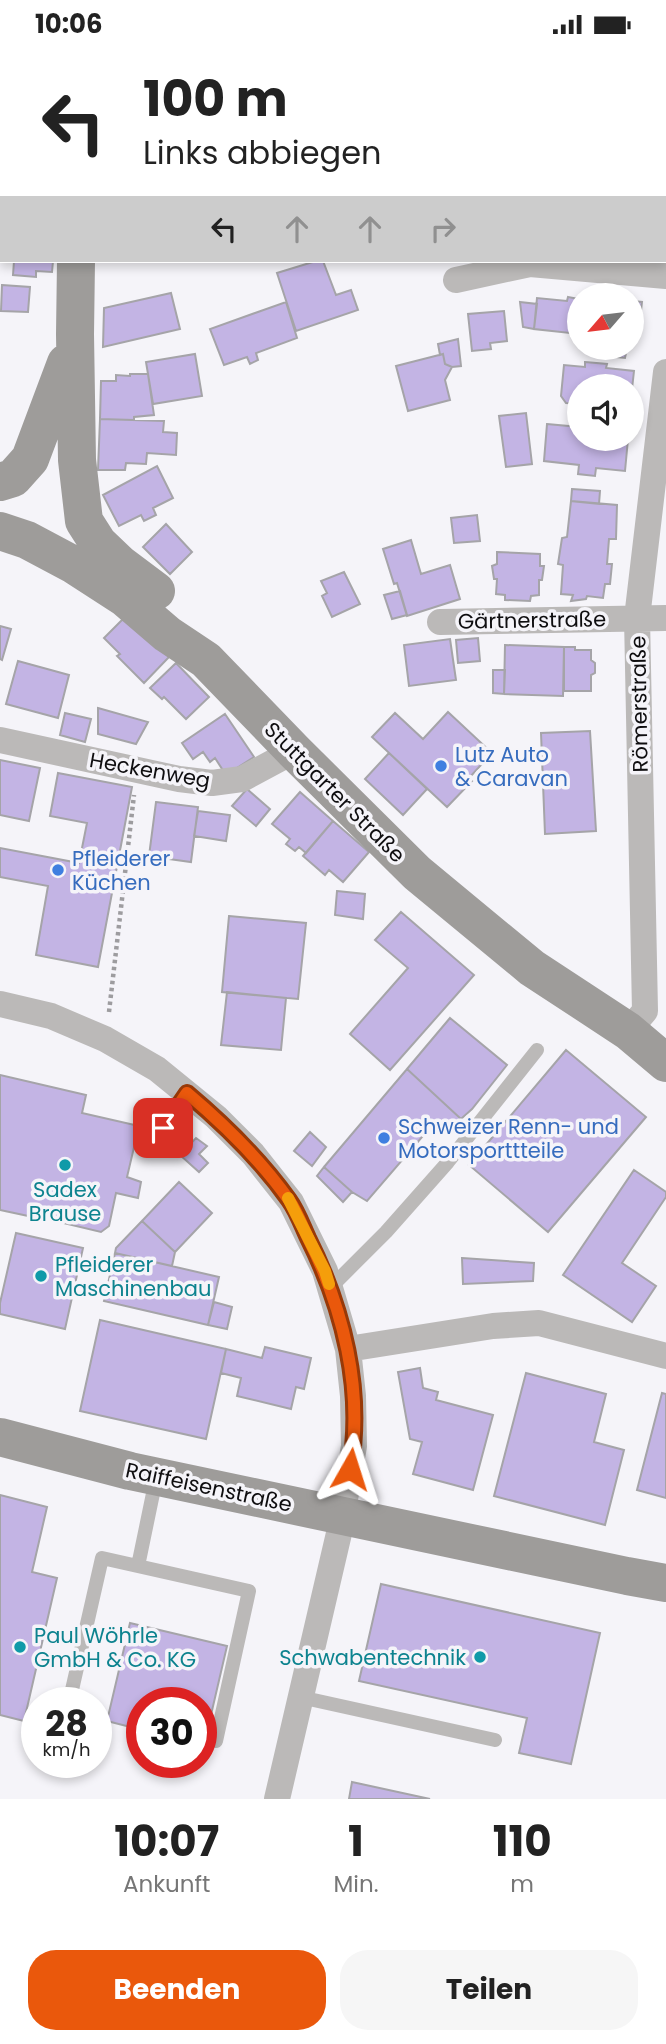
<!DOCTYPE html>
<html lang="de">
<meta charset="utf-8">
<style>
:root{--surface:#fff;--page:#f6f6f6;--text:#222;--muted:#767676;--accent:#ea580c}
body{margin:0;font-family:Poppins,sans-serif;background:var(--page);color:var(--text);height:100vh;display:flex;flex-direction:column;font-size:26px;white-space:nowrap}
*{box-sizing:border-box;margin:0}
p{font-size:23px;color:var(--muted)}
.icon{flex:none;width:38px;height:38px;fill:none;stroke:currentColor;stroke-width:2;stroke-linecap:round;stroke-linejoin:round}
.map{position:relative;height:1750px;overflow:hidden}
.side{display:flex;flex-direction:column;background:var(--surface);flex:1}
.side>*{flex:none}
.banner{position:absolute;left:0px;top:0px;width:667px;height:214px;box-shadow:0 4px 10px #0003;background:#fff;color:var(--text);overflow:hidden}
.needle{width:46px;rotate:242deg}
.fabs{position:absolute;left:567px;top:234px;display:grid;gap:14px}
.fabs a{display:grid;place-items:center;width:77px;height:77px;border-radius:50%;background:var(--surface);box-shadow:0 4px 10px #0003;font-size:35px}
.speed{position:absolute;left:21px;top:1638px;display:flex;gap:14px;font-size:35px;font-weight:700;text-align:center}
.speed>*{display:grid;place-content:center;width:91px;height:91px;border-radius:50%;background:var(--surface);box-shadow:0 4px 10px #0003;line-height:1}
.speed small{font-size:18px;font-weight:400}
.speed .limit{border:10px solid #d22;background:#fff;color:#111}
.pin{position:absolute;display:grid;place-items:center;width:60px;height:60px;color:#fff;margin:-30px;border-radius:14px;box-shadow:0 4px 10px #0006}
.me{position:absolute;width:77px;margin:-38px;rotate:6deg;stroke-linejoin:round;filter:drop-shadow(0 0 5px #0008)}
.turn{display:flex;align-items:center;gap:24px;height:147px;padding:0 28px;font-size:32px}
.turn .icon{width:91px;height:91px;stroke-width:2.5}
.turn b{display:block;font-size:49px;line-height:60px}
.lanes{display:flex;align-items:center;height:66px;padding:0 28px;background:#0003;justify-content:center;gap:35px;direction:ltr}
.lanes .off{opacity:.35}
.eta{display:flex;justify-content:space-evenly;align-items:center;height:119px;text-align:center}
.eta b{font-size:42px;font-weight:700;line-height:49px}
.action{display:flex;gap:14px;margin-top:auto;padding:14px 28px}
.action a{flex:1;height:80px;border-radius:28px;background:var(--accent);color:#fff;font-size:28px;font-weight:700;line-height:80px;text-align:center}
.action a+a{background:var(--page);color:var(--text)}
.status{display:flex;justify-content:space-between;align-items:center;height:49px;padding:0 35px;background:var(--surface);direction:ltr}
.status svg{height:19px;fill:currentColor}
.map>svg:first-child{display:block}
</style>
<div class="status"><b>10:06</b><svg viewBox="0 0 49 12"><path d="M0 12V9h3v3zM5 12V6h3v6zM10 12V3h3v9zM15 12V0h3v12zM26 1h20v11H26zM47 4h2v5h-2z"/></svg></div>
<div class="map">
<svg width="666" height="1750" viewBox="0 0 666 1750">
<rect width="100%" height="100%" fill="#f5f4f9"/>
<path fill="#c3b4e4" stroke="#a5a4a8" stroke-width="2" d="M14,212H53L52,223L36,222V228L13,226Z
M316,212H323L336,246L351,241L358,261L296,282L277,224Z
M2,236L30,238L28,263L1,262Z
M171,244L180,280L103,298L104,259Z
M568,248L579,250V285L534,280L537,249L567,252Z
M632,252L642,253L638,288L632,287Z
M286,253L297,289L256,304L258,311L250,315L247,308L224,316L210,280Z
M520,253L537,255L534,280L523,278Z
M504,262L507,292L490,294L491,300L472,302L468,265Z
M458,290L461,317L452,318L445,315L443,305L440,306L438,295Z
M599,299H627L625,309L598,306Z
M195,305L202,347L153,355L146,313Z
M443,305L445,315L452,318L445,331L450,351L408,362L396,317Z
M585,313L607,315L606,319L634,322L632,340V338H579V355L566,354L561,347L564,316L585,318Z
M130,325H148L154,366L134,368V371L100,370L101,332H116V326L130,327Z
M526,364L532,415L506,418L499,367Z
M100,370L164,372L163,383L177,384L176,406L147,404L146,415L126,414L125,421H98Z
M547,375L579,378V390H628L625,422L596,419L595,427L578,425L579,416L544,412Z
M157,417L173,449L153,459L156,466L144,472L141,466L119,477L103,446Z
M572,440L600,442L599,455L571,452Z
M571,452L617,456L616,490H609L607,515H612L610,535H605L603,549L587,547L586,550L571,552L573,546L561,545L563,516L558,515L562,489L567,488Z
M477,466L480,492L454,494L451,469Z
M166,475L192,503L170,525L143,498Z
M411,491L421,525L450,516L460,550L407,567L397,534L394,535L383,500Z
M497,503L540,505V517H544L542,531H539V546L531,547L530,552L505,551V546L496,545L497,530H494L492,517L497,515Z
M344,523L360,555L332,568L322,547L327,544L321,532Z
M400,542L407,566L392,570L384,546Z
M127,566L169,608L144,634L117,607L120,605L104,589Z
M0,577L11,580L2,611L0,610Z
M478,589L480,612L458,614L456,591Z
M450,590L456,631L409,637L404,596Z
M505,596L564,598L563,647L504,645Z
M564,598H575V601H591V611L595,614V624L591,626V642H564Z
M18,612L69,626L58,669L6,655Z
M176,614L209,648L186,670L164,648L162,650L150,639Z
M493,621H505L504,645L493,644Z
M98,659L148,673L136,695L98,685Z
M448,663L492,704L469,729L472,732L447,758L372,688L395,664L423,690Z
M65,664L91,670L85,693L60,686Z
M225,665L254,708L226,726L215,709L210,713L203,703L193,710L182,694Z
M590,682L596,782L545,785L541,684Z
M389,704L427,740L403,766L365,730Z
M0,711L40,719L29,772L0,766Z
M58,724L132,738L98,918L36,906L48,837L0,828V799L79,814L87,774L50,767Z
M247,740L270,760L256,777L232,757Z
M300,743L333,772L306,804L299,798L295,802L286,795L290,790L272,775Z
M156,753L198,758L191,813L169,810L165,813L160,812L156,808L149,807Z
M198,762L230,766L226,792L194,787Z
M333,772L369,803L343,833L329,821L325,826L303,807Z
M337,842L365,845L363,870L335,866Z
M401,863L474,926L390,1021L350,985L408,919L375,891Z
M229,867L306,874L298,950L222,943Z
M227,943L286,949L281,1001L221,996Z
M450,969L507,1016L472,1060L461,1070L407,1020Z
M566,1001L646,1068L548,1183L469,1116Z
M407,1020L461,1070L447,1084L434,1074L367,1152L352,1143L324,1118Z
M0,1026L86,1046L82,1064L139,1077L127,1128L141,1133L138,1149L116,1144L109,1177L101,1183L51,1171L53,1165L35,1161L33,1168L0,1161Z
M310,1083L326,1098L312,1117L294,1102Z
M196,1089L207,1097L199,1105L208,1114L199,1123L180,1106Z
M324,1118L352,1143L343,1153L317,1127Z
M634,1121L666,1143V1148L622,1214L656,1237L632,1273L563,1226Z
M179,1133L212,1164L175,1203L142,1172Z
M142,1172L175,1203L172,1217L115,1204L116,1199Z
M16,1184L83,1199L65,1280L0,1265V1254Z
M115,1204L219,1228L208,1276L104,1252Z
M462,1209L534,1214L533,1232L463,1235Z
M214,1253L232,1258L227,1280L208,1276Z
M100,1271L226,1300L206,1390L80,1362Z
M265,1298L311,1309L304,1340L296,1338L291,1360L237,1347L241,1329L221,1324L226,1300L262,1309Z
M420,1319L423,1339L438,1343L436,1351L493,1366L473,1441L413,1425L422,1393L410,1390L398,1323Z
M526,1324L606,1345L594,1393L624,1401L605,1476L494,1447Z
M662,1344L666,1345V1449L637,1441Z
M0,1446L47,1458L32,1523L57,1529L24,1672L0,1666Z
M381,1535L600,1584L571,1715L519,1704L527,1669L359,1632Z
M130,1574L227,1597L204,1696L201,1695V1654H142V1681L107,1672Z
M352,1733L430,1750H349Z"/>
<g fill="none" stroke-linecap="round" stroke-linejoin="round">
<path stroke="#9d9c9f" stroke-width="4.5" stroke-dasharray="3.5 3.5" stroke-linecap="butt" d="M109,963L134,746"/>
<path stroke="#bbb9b8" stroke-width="14" d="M151,1096L187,1044
M330,1239L386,1183L448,1113L537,1001
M138,1517L156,1430
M300,1648L495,1691
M69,1654L102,1509L249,1542L216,1692"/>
<path stroke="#bbb9b8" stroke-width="26" d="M456,231L530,215L666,227
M440,573L666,569
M0,691L179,730L212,734L242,730L294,702
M0,955L51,967L105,990L157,1020L216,1068L253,1105L291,1153L325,1222L348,1300L353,1347L354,1397L340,1480L277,1750
M628,982L645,962L637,569L666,323
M348,1300L493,1277L539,1274L666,1307"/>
<path stroke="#9e9c9a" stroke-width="38" d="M81,2V0
M76,212L75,285L77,411L84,472L98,494L120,515L156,542
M0,433L13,429L30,410L66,314
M0,482L27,491L74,516L125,549L167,585L206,611L294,702L417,824L532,919L628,982L666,1014
M0,1388L130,1422L627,1527L666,1534"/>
</g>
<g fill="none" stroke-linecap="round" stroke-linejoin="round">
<defs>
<path id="route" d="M163,1079L187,1044C225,1076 260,1110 289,1151C297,1162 302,1176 308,1189C343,1259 364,1341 350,1420"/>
</defs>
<use href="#route" stroke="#983908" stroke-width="18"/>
<use href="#route" stroke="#ea580c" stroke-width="12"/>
<path stroke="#f59e0b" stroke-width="12" d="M288,1149L325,1222L329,1235"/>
</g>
<g fill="#3f7fe0" stroke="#f5f4f9" stroke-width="2.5">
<circle cx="441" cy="717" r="7"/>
<circle cx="58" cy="821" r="7"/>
<circle cx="384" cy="1089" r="7"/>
</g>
<g fill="#0f9aa8" stroke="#f5f4f9" stroke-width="2.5">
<circle cx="65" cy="1116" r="7"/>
<circle cx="41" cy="1227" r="7"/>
<circle cx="20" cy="1598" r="7"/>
<circle cx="480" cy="1608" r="7"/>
</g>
<g text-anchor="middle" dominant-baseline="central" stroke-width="7" stroke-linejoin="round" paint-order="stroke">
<g font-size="21" fill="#0f0e10" stroke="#f5f4f9">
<text transform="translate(532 571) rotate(-1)">Gärtnerstraße</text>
<text transform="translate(639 655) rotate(-91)">Römerstraße</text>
<text transform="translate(150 721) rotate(10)">Heckenweg</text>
<text transform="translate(335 743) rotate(45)">Stuttgarter Straße</text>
<text transform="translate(209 1438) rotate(12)">Raiffeisenstraße</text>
</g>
<g font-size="21" fill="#366cbe" stroke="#f5f4f9" text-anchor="start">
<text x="455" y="705">Lutz Auto<tspan x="455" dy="24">&amp; Caravan</tspan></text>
<text x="72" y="809">Pfleiderer<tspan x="72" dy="24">Küchen</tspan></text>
<text x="398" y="1077">Schweizer Renn- und<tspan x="398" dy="24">Motorsporttteile</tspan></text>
</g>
<g font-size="21" fill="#0d838f" stroke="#f5f4f9" text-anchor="start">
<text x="65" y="1140" text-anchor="middle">Sadex<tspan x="65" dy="24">Brause</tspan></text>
<text x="55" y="1215">Pfleiderer<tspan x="55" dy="24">Maschinenbau</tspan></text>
<text x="34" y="1586">Paul Wöhrle<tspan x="34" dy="24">GmbH &amp; Co. KG</tspan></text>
<text x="466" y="1608" text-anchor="end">Schwabentechnik</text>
</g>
</g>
</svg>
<div class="fabs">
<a><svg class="needle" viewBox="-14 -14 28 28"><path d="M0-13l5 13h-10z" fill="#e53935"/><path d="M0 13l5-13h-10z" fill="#767676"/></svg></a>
<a><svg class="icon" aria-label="sound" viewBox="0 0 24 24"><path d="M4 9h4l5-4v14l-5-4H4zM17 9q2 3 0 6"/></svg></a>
</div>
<div class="speed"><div>28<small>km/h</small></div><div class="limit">30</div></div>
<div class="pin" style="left:163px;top:1079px;background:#d93025"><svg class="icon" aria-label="arrive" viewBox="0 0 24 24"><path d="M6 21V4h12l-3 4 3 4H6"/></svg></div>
<svg class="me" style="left:350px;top:1420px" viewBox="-20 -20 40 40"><path d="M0-17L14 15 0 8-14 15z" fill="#ea580c" stroke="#fff" stroke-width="4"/></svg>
<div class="banner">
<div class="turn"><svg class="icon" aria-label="left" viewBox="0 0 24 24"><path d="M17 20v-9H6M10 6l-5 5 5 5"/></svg><div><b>100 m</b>Links abbiegen</div></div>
<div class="lanes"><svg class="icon" aria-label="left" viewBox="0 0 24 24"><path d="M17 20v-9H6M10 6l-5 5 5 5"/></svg><svg class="icon off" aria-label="ahead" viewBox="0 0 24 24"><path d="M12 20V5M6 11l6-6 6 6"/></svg><svg class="icon off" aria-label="ahead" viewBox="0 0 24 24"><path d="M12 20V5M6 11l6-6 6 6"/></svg><svg class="icon off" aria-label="right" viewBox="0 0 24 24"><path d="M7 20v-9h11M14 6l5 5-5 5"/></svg></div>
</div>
</div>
<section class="side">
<div class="eta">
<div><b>10:07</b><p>Ankunft</p></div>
<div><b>1</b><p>Min.</p></div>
<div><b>110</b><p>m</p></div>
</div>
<div class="action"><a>Beenden</a><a>Teilen</a></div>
</section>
